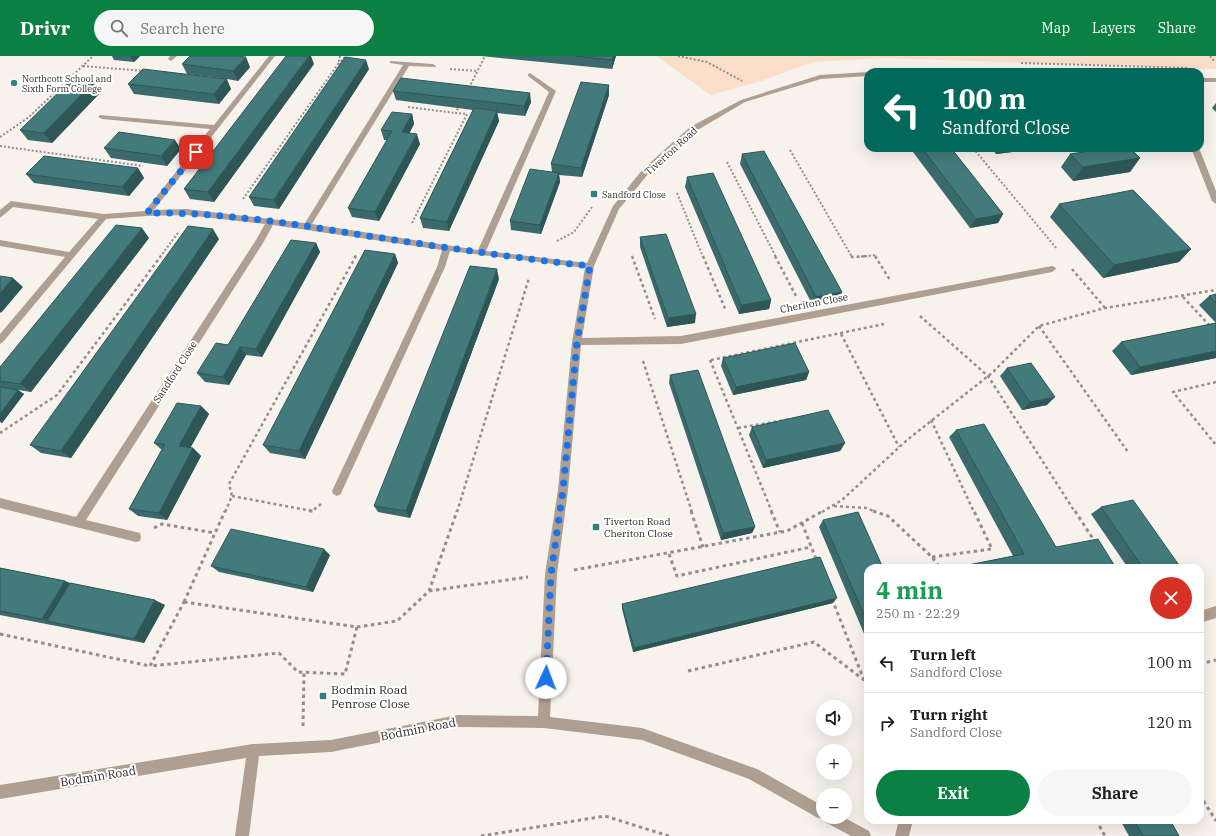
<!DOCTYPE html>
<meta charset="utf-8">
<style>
:root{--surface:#fff;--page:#f6f6f6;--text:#202124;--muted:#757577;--line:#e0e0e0;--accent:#0b8043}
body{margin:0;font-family:"IBM Plex Serif",serif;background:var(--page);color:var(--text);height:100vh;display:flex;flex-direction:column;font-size:15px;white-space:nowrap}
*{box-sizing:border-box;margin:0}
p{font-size:13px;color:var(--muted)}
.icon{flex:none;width:22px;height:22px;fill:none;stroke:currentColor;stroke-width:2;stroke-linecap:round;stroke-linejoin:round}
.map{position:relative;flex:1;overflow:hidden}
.panel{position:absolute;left:864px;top:508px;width:340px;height:260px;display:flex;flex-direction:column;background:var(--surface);border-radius:12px;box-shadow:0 4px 16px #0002}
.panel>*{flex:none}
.top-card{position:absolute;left:864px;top:12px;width:340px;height:84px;border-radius:12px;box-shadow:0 4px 16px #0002;background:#00695c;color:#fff;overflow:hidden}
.fabs{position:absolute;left:816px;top:644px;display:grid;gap:8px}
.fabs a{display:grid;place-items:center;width:36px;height:36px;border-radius:50%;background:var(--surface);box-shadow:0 4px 16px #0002;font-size:20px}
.pin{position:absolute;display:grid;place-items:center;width:34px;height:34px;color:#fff;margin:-17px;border-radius:8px;box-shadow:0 2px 6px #0006}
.me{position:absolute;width:44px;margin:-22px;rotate:2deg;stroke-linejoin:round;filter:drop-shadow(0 0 3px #0008)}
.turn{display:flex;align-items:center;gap:14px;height:84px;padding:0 12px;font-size:18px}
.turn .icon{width:52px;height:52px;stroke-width:2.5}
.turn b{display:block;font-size:28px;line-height:34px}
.round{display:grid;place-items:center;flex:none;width:42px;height:42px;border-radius:21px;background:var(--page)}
.head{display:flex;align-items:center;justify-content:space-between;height:68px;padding:0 12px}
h1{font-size:24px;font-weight:800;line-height:30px;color:#1e9e55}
.button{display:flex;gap:8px;margin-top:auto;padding:8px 12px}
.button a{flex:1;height:46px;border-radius:24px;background:var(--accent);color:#fff;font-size:16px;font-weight:800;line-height:46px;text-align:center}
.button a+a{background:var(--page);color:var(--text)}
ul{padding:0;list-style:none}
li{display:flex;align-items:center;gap:12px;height:60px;padding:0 12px;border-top:1px solid var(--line)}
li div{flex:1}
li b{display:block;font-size:15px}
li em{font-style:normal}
header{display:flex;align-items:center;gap:24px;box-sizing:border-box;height:56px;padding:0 20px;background:var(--accent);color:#fff}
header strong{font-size:19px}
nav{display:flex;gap:22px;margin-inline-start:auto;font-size:14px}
.search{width:280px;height:36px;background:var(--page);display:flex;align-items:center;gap:10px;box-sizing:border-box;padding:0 14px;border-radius:22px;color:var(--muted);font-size:15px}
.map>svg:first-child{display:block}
</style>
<header>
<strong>Drivr</strong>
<div class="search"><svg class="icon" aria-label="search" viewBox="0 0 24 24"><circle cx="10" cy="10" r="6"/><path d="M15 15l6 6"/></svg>Search here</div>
<nav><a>Map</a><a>Layers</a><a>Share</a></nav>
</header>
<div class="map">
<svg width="1216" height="780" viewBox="0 0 1216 780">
<rect width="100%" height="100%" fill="#f8f2ed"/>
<path fill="#fadeca" d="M656,0H1216V13L883,2L813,6L761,25L711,39Z"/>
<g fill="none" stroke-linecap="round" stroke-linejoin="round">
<path stroke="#938f8c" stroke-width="2" stroke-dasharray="2 2" stroke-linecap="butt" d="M340,0L338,8L346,0
M678,0L707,6L742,25
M1210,0L1214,5
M1021,7L1188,12
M83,10L144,15
M450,13L478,15
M469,32L485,0
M408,51L456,57
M0,81L29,61L93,0
M0,90L143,110
M973,92L1057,193
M790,94L852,201
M727,106L776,201
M677,137L703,201
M243,143L338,8
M412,167L467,58L456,57L458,52
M557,185L574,176L592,151
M160,201L178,177
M355,201L356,199
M857,201L875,199L876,201"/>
<path stroke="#938f8c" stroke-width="2.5" stroke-dasharray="3 3" stroke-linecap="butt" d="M632,200L655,263
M703,200L726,255
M775,200L797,242
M851,200L852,201L869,200
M875,200L890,224
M1072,213L1105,252
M1183,241L1210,270
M920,260L988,320L1075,456
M1039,270L1128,396
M841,278L899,391
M710,304L772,456
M711,304L884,268
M643,305L692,456
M1216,326L1173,336L1216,389
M931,364L974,456
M738,372L791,363
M0,377L57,339L161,200
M232,440L312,455L321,448
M834,450L866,452L876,456
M225,456L232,440L229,428L356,200
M457,456L529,222
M822,456L842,444L907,384L992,317L1039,270L1105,252L1216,234"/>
<path stroke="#938f8c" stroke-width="3" stroke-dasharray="3.5 3.5" stroke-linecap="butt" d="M309,455H313
M691,455L703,491
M771,455L780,476
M873,455L888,460L932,501L940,512
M1075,455L1095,486
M802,467L816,503
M154,472L162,468L215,477
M669,498L677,520L811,491
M932,501L992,493L974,455
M574,514L787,475L823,455
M429,535L528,521
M832,543L864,624
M184,546L225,455
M184,546L357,571L345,618L298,616L279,597L150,610Z
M357,571L397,565L429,535L457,455
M0,578L150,610
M1200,608L1216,604
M688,615L814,586L868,627
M303,670L304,616
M1200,739L1216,765
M1096,764L1105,780
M481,780L605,760L669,780"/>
<path fill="#af9e92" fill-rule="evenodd" d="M170,0H177L171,5L168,3Z
M269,0H275L154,154L186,153L305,167L403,9L390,7V5L433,8L436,10L435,11L409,10L312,168L478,194L549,36L528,20V18L530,17L556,35L486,195L587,207L613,150L643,113L690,71L741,44L820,19L868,16V20L821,23L745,46L696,75L649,117L619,153L594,210L582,282L681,280L1052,210L1055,211L1056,213L1052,216L681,288L581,289L568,434L557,518L550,661L642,672L757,713L823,750V761H843L869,775L871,780H851L825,766L824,763L818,762L749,723L642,684L544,672L458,671L331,696L259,700L249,780H235L246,702L0,743V729L253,688L331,684L458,659L538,660L545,518L558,434L572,286L585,212L450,195L445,211L342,435L341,438L337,440L333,438L332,435L437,211L442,194L273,169L263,187L86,464L140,477L141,481L140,485L136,486L0,452V442L76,461L256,184L265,168L186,159L147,160L106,163L3,286L0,288V278L65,201L0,190V184L69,196L98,163L13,151L0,162V154L11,145L104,158L145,155L210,73L102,63L98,61L100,59L214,69Z
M897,14H1005L1008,16H894Z
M1200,22H1216V26H1200Z
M1191,92H1199L1216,135V148L1212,145Z
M1216,550V562L1200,567V555Z
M899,764H913L909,780H895Z"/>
</g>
<path fill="#3a6a6b" d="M112,0H140L134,6L114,4Z
M481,0H616L612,13Z
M182,8L250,11L238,25L227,23L231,33L219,48L134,38L128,28L220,22L187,18Z
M314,8L214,146L190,143L184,133Z
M369,13L279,153L254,150L249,141Z
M93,27L100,37L52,87L28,84L20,74Z
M609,29V39L582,121L559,119L560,126L541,178L511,174L510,165L552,116L551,108Z
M393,35L531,46L525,60L497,57L499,65L449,175L423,172L420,162L473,54L396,44Z
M1216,47V56L1212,52Z
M412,58L414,68L409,77L420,88L379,165L352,161L348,152L387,84H384L381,74Z
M104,92L181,93L167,110L111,102Z
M910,92H951L1003,158L998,167L970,172Z
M991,92H1020L1019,95L996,98Z
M1081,92H1130L1140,102L1130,116L1073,125L1061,111L1070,98L1084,96Z
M742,98L842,236L838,245L813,250L740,108Z
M138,112L144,122L129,140L34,127L26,118Z
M687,121L771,244L769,253L739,258L685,131Z
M1059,148L1191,193L1179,206L1103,222L1050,161Z
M640,181L695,267L667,271L640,191Z
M149,182L31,336L18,334L24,338L2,367L0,366V311Z
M219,183L71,402L41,397L30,389Z
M316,187L320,196L262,301L246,299L229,329L205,326L197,317L228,289Z
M395,198L398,207L305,403L270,397L263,389Z
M499,223L410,462L378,456L374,450Z
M1216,238V302L1131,319L1112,295L1121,286L1216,267L1199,249L1209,240Z
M723,302L809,316L806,324L733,339L721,310Z
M1007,312L1047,349L1022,354L1000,320Z
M670,319L755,471L752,477L721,484L669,327Z
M201,350L209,358L190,392H193L201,400L167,464L138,460L129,453L162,394L154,387Z
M752,371L845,387L840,395L763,412L749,379Z
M956,374L1056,491L1116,512H964L968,509L1013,500L949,381Z
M1101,451L1181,512H1128L1091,458Z
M823,464L868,512V587L819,471Z
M330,499L313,536L219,516L211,510Z
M0,512L65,525L70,527L165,549L144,587L0,559Z
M833,547L633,596L622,553V548Z
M1120,764H1170L1179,780H1129Z"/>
<path fill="#2f5657" d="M130,0H140L134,6Z
M309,0H311L314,8L214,146L208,136Z
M613,0H616L612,13V4Z
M246,1L250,11L238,25L233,15Z
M366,4L369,13L279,153L274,144Z
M226,23L231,33L219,48L214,38Z
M93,27L100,37L52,87L44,77Z
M609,29V39L582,121L581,112Z
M530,37L531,46L525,60L524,50Z
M497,55L499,65L449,175L447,166Z
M412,58L414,68L405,86L402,76Z
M417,78L420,88L379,165L375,156Z
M175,84L181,93L167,110L161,100Z
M1000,92H1020L1019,95L996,98Z
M1140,102L1130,116L1073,125L1083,111Z
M138,112L144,122L129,140L122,131Z
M559,117L560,126L541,178L540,169Z
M1003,158L998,167L970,172L976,163Z
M142,172L149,182L31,336L20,328Z
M213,173L219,183L71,402L61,395Z
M316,187L320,196L262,301L256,293Z
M1191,193L1179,206L1103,222L1114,209Z
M395,198L398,207L305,403L299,395Z
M497,213L499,223L410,462L406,455Z
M13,222L23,231L1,257L0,256V237Z
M842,236L838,245L813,250L816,241Z
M771,244L769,253L739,258L741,249Z
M696,258L695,267L667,271L668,262Z
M240,291L246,299L229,329L223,321Z
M1216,295V302L1131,319L1140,311Z
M809,316L806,324L733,339L736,331Z
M18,334L24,338L2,367L0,365V358Z
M1055,341L1047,349L1022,354L1030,346Z
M201,350L209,358L187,398L179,390Z
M845,387L840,395L763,412L766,404Z
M193,392L201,400L167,464L159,457Z
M755,471L752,477L721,484L723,477Z
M324,493L330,499L313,536L306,531Z
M65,525L81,533L47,565L42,563Z
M837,542L833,547L633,596L634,592Z
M155,544L165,549L144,587L134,583Z"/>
<path fill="#437b7c" stroke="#2f5657" d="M190,0H236L246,1L233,15L182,8Z
M286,0H309L208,136L184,133Z
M576,0H613L612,4Z
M345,1L366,4L274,144L249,141Z
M143,13L226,23L214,38L128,28Z
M401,22L530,37L524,50L393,35Z
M70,25L93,27L44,77L20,74Z
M581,26L609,29L581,112L551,108Z
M474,52L497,55L447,166L420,162Z
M392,56L412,58L402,76L417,78L375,156L348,152L392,75L381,74Z
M119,76L175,84L161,100L104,92Z
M922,92H951L1003,158L976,163Z
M1103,92H1130L1140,102L1083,111L1070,98L1104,93Z
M764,95L842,236L816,241L742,98Z
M44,100L138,112L122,131L26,118Z
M530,113L559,117L540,169L510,165Z
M713,117L771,244L741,249L687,121Z
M1133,134L1191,193L1114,209L1059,148Z
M116,169L142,172L20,328L0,325V311Z
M188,170L213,173L61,395L30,389Z
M666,178L696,258L668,262L640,181Z
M291,184L316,187L256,293L240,291L223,321L197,317L216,287L228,289Z
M365,194L395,198L299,395L263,389Z
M470,210L497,213L406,455L374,450Z
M0,220L13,222L0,237Z
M1216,238V247L1209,240Z
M1216,267V295L1140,311L1121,286Z
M795,287L809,316L736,331L723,302Z
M1031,307L1055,341L1030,346L1007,312Z
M698,314L755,471L723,477L670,319Z
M0,331L18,334L0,358Z
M177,347L201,350L179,390L193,392L159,457L129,453L165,388L154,387Z
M828,354L845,387L766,404L752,371Z
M984,368L1056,491L1098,483L1116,512H970L968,509L1024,498L956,374Z
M1133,444L1181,512H1143L1101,451Z
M858,456L883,512H868V568L823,464Z
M231,473L324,493L306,531L211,510Z
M820,501L837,542L634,592L622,548Z
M0,512L65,525L42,563L0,555Z
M70,527L155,544L134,583L47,565Z
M1134,764H1170L1179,780H1143Z"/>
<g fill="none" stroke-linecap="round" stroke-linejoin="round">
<path stroke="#1a73e8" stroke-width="7" stroke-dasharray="0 12.6" d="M196,96L147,157C221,156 295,168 368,180C442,191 516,202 590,210L577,286L563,434L551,518L546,622"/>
</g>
<g fill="#367f81" stroke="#fff" stroke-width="1.5">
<circle cx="14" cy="27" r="4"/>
<rect x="590" y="134" width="8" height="8" rx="2"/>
<rect x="592" y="467" width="8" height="8" rx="2"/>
<rect x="319" y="636" width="8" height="8" rx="2"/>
</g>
<g text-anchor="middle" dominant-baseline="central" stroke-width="4" stroke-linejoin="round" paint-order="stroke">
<g font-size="9" fill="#2d2b29" stroke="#fff" text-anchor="start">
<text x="22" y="22">Northcott School and<tspan x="22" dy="10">Sixth Form College</tspan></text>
<text x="602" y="138">Sandford Close</text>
</g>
<g font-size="10" fill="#2d2b29" stroke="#fff">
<text transform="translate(671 95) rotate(-42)">Tiverton Road</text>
<text transform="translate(814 247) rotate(-11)">Cheriton Close</text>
<text transform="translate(175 316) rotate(-57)">Sandford Close</text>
</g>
<g font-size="10" fill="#2d2b29" stroke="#fff" text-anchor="start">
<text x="604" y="465">Tiverton Road<tspan x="604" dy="12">Cheriton Close</tspan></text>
</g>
<g font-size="12" fill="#2d2b29" stroke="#fff" text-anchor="start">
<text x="331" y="633">Bodmin Road<tspan x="331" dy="14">Penrose Close</tspan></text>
</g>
<g font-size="12" fill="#2d2b29" stroke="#fff">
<text transform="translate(418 673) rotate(-11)">Bodmin Road</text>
<text transform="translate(98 720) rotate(-9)">Bodmin Road</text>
</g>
</g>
</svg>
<div class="fabs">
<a><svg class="icon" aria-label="sound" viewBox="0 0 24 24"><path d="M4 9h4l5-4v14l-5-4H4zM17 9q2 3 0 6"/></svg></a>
<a>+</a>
<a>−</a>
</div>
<div class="pin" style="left:196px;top:96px;background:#d93025"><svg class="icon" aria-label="arrive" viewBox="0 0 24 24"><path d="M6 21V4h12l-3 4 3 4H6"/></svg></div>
<svg class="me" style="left:546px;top:622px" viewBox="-20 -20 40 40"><circle r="19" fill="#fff"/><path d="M0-13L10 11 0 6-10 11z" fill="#1a73e8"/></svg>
<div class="top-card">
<div class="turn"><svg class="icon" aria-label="left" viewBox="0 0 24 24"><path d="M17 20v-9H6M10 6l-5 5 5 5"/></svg><div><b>100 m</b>Sandford Close</div></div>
</div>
<section class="panel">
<div class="head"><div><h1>4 min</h1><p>250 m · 22:29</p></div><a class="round" style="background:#d93025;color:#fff"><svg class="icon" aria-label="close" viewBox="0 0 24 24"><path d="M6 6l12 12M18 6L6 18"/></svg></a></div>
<ul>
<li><svg class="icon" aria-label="left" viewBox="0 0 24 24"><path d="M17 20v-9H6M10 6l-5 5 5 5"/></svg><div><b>Turn left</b><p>Sandford Close</p></div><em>100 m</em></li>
<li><svg class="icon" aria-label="right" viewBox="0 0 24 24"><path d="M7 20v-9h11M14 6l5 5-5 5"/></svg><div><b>Turn right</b><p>Sandford Close</p></div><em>120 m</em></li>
</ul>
<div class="button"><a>Exit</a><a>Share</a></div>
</section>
</div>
